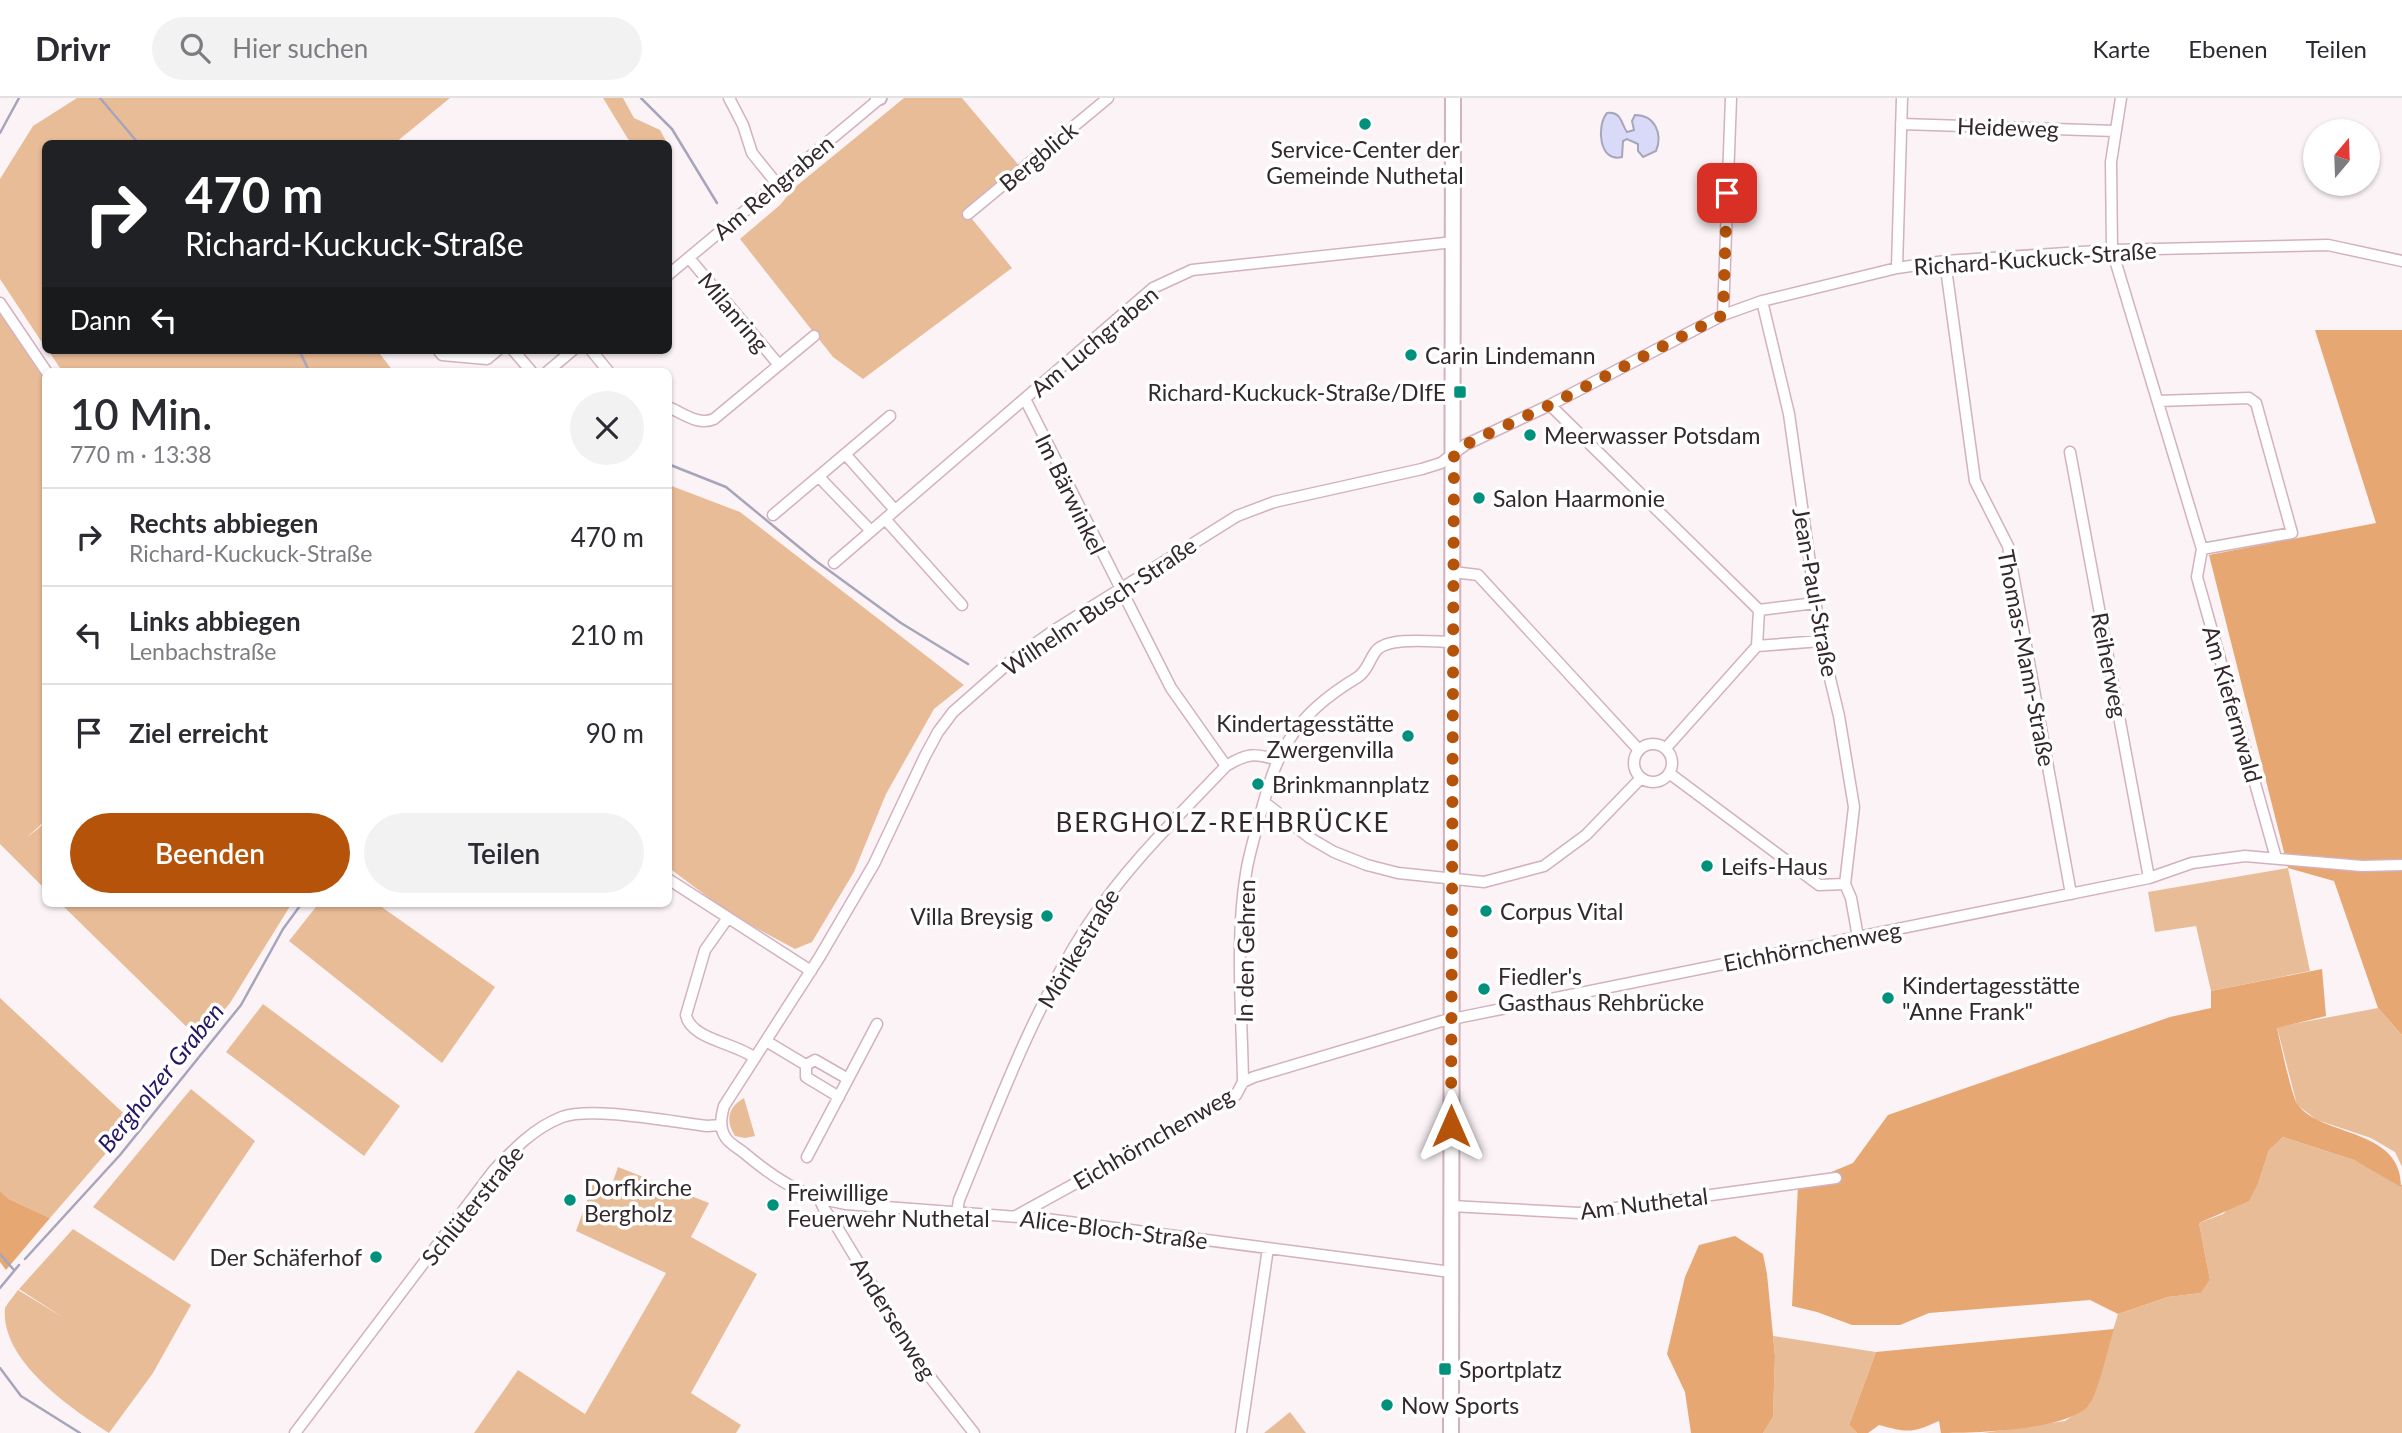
<!DOCTYPE html>
<html lang="de">
<meta charset="utf-8">
<style>
:root{--surface:#fff;--page:#f2f2f3;--text:#2b2b33;--muted:#7c7c81;--line:#e1e1e2;--accent:#b45309}
body{margin:0;font-family:Lato,sans-serif;background:var(--page);color:var(--text);height:100vh;display:flex;flex-direction:column;font-size:26px;white-space:nowrap}
*{box-sizing:border-box;margin:0}
p{font-size:23px;color:var(--muted)}
.icon{flex:none;width:38px;height:38px;fill:none;stroke:currentColor;stroke-width:2;stroke-linecap:round;stroke-linejoin:round}
.map{position:relative;flex:1;overflow:hidden}
.panel{position:absolute;left:42px;top:270px;width:630px;height:539px;display:flex;flex-direction:column;background:var(--surface);border-radius:10px;box-shadow:0 2px 5px #0004}
.panel>*{flex:none}
.guide{position:absolute;left:42px;top:42px;width:630px;height:214px;border-radius:10px;box-shadow:0 2px 5px #0004;background:#202124;color:#fff;overflow:hidden}
.needle{width:46px;rotate:19deg}
.controls{position:absolute;left:2303px;top:21px;display:grid;gap:14px}
.controls a{display:grid;place-items:center;width:77px;height:77px;border-radius:50%;background:var(--surface);box-shadow:0 2px 5px #0004;font-size:35px}
.pin{position:absolute;display:grid;place-items:center;width:60px;height:60px;color:#fff;margin:-30px;border-radius:14px;box-shadow:0 4px 10px #0006}
.me{position:absolute;width:77px;margin:-38px;rotate:0deg;stroke-linejoin:round;filter:drop-shadow(0 0 5px #0008)}
.turn{display:flex;align-items:center;gap:24px;height:147px;padding:0 28px;font-size:32px}
.turn .icon{width:91px;height:91px;stroke-width:2.5}
.turn b{display:block;font-size:49px;line-height:60px}
.then{display:flex;align-items:center;height:66px;padding:0 28px;background:#0003;gap:14px;font-size:26px}
.round{display:grid;place-items:center;flex:none;width:74px;height:74px;border-radius:37px;background:var(--page)}
.summary{display:flex;align-items:center;justify-content:space-between;height:119px;padding:0 28px}
h1{font-size:42px;font-weight:600;line-height:52px}
.button{display:flex;gap:14px;margin-top:auto;padding:14px 28px}
.button a{flex:1;height:80px;border-radius:42px;background:var(--accent);color:#fff;font-size:28px;font-weight:600;line-height:80px;text-align:center}
.button a+a{background:var(--page);color:var(--text)}
ul{padding:0;list-style:none}
li{display:flex;align-items:center;gap:21px;height:98px;padding:0 28px;border-top:2px solid var(--line)}
li div{flex:1}
li b{display:block;font-size:26px}
li em{font-style:normal}
header{display:flex;align-items:center;gap:42px;box-sizing:border-box;height:98px;padding:0 35px;background:var(--surface);border-bottom:2px solid var(--line)}
header strong{font-size:33px}
nav{display:flex;gap:38px;margin-inline-start:auto;font-size:24px}
.search{width:490px;height:63px;background:var(--page);display:flex;align-items:center;gap:18px;box-sizing:border-box;padding:0 24px;border-radius:38px;color:var(--muted);font-size:26px}
.map>svg:first-child{display:block}
</style>
<header>
<strong>Drivr</strong>
<div class="search"><svg class="icon" aria-label="search" viewBox="0 0 24 24"><circle cx="10" cy="10" r="6"/><path d="M15 15l6 6"/></svg>Hier suchen</div>
<nav><a>Karte</a><a>Ebenen</a><a>Teilen</a></nav>
</header>
<div class="map">
<svg width="2402" height="1335" viewBox="0 0 2402 1335">
<rect width="100%" height="100%" fill="#fbf3f6"/>
<path fill="#e9bc98" d="M77,0H450L395,45L46,46L45,249L0,181V81L33,28Z
M603,0H623L634,20L660,32L667,45H634L628,41Z
M904,0H962L1022,71L968,116L1012,170L863,281L833,259L740,141L780,107L794,90Z
M0,211L45,273L46,722L26,740L45,725V791L0,746Z
M48,252H377L393,273H62Z
M669,387L740,414L964,587L934,611L886,696L854,774L812,844L795,851L732,817L669,770Z
M2288,770L2310,873L2211,893L2196,828L2155,834L2148,794Z
M60,805H292L230,905L200,942Z
M319,805H376L495,889L442,965L289,843Z
M0,900L133,1024L50,1120L9,1101L0,1093Z
M263,906L400,1008L364,1058L226,954Z
M2378,910L2402,937V1069L2395,1054L2371,1040L2317,1022L2297,1007L2277,929Z
M191,991L255,1043L174,1163L93,1109Z
M744,1000L755,1038L745,1040L735,1038C725,1023 728,1009 744,1000Z
M2283,1039L2354,1062L2402,1087V1335H1983L2065,1323L2090,1306L2118,1216L2168,1199L2201,1195L2210,1182L2199,1125L2223,1116L2259,1083L2269,1052Z
M618,1069L709,1105L691,1139L757,1176L691,1295L741,1327L736,1335H474L518,1272L585,1316L666,1175L576,1133L593,1086L610,1092Z
M73,1131L191,1207L153,1275L109,1335C74,1312 0,1264 5,1210C8,1204 14,1198 18,1192L64,1220L19,1191Z
M1773,1238L1876,1254L1849,1327L1857,1335H1763L1773,1319L1775,1258Z
M1290,1314L1306,1335H1264Z"/>
<path fill="#e6a772" d="M2315,232H2402V937L2378,910L2334,783L2288,770L2209,457L2376,425Z
M2322,871L2326,918L2277,930C2280,943 2292,1000 2298,1007C2322,1039 2402,1030 2401,1089L2354,1062L2283,1039L2269,1052L2259,1083L2249,1103L2199,1125L2210,1182L2201,1195L2168,1199L2118,1216L2090,1202L1929,1215L1900,1227H1852L1817,1214L1792,1208L1798,1088L1853,1065L1888,1017L2170,919L2211,910V893Z
M0,1093L9,1101L50,1120L6,1172L0,1164Z
M1735,1138L1763,1156L1767,1176L1775,1258L1773,1319L1763,1335H1691L1685,1294L1667,1256L1685,1179L1699,1147Z
M2114,1231C2108,1250 2100,1287 2091,1304C2075,1333 1972,1335 1941,1335L1939,1323C1912,1335 1909,1335 1879,1327L1868,1335H1857L1849,1327L1876,1254Z"/>
<path fill="#d8daf8" stroke="#a7a5bb" stroke-width="2" d="M1607,15C1622,13 1621,26 1627,34L1634,32L1632,23L1635,17C1655,17 1663,36 1656,53L1643,59L1638,53V46L1627,41L1623,43L1622,59C1599,65 1596,28 1607,15Z"/>
<g fill="none" stroke-linecap="round" stroke-linejoin="round">
<path stroke="#a7a5bb" stroke-width="2.5" d="M100,0L139,46
M641,0L672,31L717,105
M0,35L19,0
M299,252L309,273
M668,366L726,389L816,463L901,525L968,566
M0,1156L14,1172
M25,1161L120,1057L241,907L283,831L302,805
M0,1190L19,1167
M0,1270L21,1298L80,1335"/>
<defs>
<path id="minor" d="M729,0L743,27L752,55L777,86
M2121,0L2111,64L2112,152L2202,451L2197,479L2276,760
M1901,26L2115,33
M968,116L1108,0
M1945,163L1975,383L2008,448L2071,796
M1897,170L1902,0
M668,177L878,2
M1762,203L1789,316L1821,543L1839,618L1854,709L1845,786
M0,205L46,273
M1723,217L1731,0
M438,252L442,257L487,261L498,252
M513,252L531,273
M591,252L608,273
M779,267L814,238
M548,273L573,252
M1025,301L1171,590L1226,668
M2158,303L2249,300L2256,305L2292,435L2202,451
M1550,307L1759,512L1815,505
M668,309C683,315 698,328 714,321L779,267L689,160
M2070,354L2149,780
M846,357L895,412
M819,379L871,433
M773,417L890,318
M885,421L962,507
M834,465L1153,190L1192,172L1454,144
M1453,474L1478,477L1639,652
M1757,548L1759,512
M1634 665a19 19 0 1 1 38 0a19 19 0 1 1-38 0Z
M1666,650L1757,548L1821,543
M1669,675L1819,787L1845,786L1851,800L1858,839
M1264,704L1310,740L1334,754L1367,767L1398,775L1484,784L1544,768L1586,737L1641,680
M668,781L811,873
M727,821L705,852L686,917C690,941 736,945 755,960
M766,943L806,967
M806,967V979L839,999
M806,967L815,962L848,981
M1243,984C1242,917 1235,841 1246,775C1249,756 1255,737 1260,718C1267,691 1275,663 1291,639C1307,613 1333,594 1358,579C1368,572 1369,562 1376,553C1388,538 1435,544 1453,544
M807,1059L877,926
M820,1102L824,1111L837,1129L919,1265L974,1335
M1451,1108L1579,1115L1836,1080
M957,1114L959,1102C997,1010 1032,913 1087,828C1126,769 1177,719 1226,668C1247,655 1255,655 1277,662
M1016,1118L1236,997L1243,984L1254,979L1442,923L2149,780L2192,765L2245,758L2362,768L2402,767
M1451,1174L1046,1121L846,1106C803,1099 776,1082 743,1054C738,1050 730,1046 726,1040C719,1030 721,1019 724,1008L819,860L874,766L925,658L938,634L953,614L1012,562L1053,533L1237,418L1274,404L1422,371L1441,365L1465,347L1550,307L1723,217L1762,203L1897,170L1945,163L2112,152L2328,147L2402,163
M295,1335L494,1072C515,1050 534,1030 562,1019C592,1008 673,1024 707,1028L721,1027
M1241,1335L1268,1150"/>
<path id="tertiary" d="M877,0H880"/>
<path id="secondary" d="M1451,1335L1453,0"/>
</defs>
<use href="#minor" stroke="#d3b1bf" stroke-width="13"/>
<use href="#tertiary" stroke="#d3b1bf" stroke-width="16"/>
<use href="#secondary" stroke="#d3b1bf" stroke-width="18"/>
<use href="#minor" stroke="#fff" stroke-width="10"/>
<use href="#tertiary" stroke="#fff" stroke-width="12"/>
<use href="#secondary" stroke="#fff" stroke-width="14"/>
</g>
<g fill="none" stroke-linecap="round" stroke-linejoin="round">
<path stroke="#b45309" stroke-width="12" stroke-dasharray="0 21.6" d="M1451,1028L1454,356L1472,343L1550,307L1723,217L1727,95"/>
</g>
<g fill="#00917d" stroke="#fff" stroke-width="2.5">
<circle cx="1365" cy="26" r="7"/>
<circle cx="1411" cy="257" r="7"/>
<rect x="1453" y="287" width="14" height="14" rx="3.5"/>
<circle cx="1530" cy="337" r="7"/>
<circle cx="1479" cy="400" r="7"/>
<circle cx="1408" cy="638" r="7"/>
<circle cx="1258" cy="686" r="7"/>
<circle cx="1707" cy="768" r="7"/>
<circle cx="1486" cy="813" r="7"/>
<circle cx="1047" cy="818" r="7"/>
<circle cx="1484" cy="891" r="7"/>
<circle cx="1888" cy="900" r="7"/>
<circle cx="570" cy="1102" r="7"/>
<circle cx="773" cy="1107" r="7"/>
<circle cx="376" cy="1159" r="7"/>
<rect x="1438" y="1264" width="14" height="14" rx="3.5"/>
<circle cx="1387" cy="1307" r="7"/>
</g>
<g text-anchor="middle" dominant-baseline="central" stroke-width="7" stroke-linejoin="round" paint-order="stroke">
<g font-size="23" fill="#35282d" stroke="#fff">
<text transform="translate(2008 29) rotate(2)">Heideweg</text>
<text transform="translate(1038 58) rotate(-40)">Bergblick</text>
<text transform="translate(773 89) rotate(-40)">Am Rehgraben</text>
<text transform="translate(2035 160) rotate(-4)">Richard-Kuckuck-Straße</text>
<text transform="translate(734 214) rotate(50)">Milanring</text>
<text transform="translate(1094 243) rotate(-40)">Am Luchgraben</text>
<text transform="translate(1071 396) rotate(64)">Im Bärwinkel</text>
<text transform="translate(1816 494) rotate(80)">Jean-Paul-Straße</text>
<text transform="translate(1099 508) rotate(-34)">Wilhelm-Busch-Straße</text>
<text transform="translate(2027 560) rotate(79)">Thomas-Mann-Straße</text>
<text transform="translate(2110 567) rotate(79)">Reiherweg</text>
<text transform="translate(2233 606) rotate(74)">Am Kiefernwald</text>
<text transform="translate(1812 848) rotate(-11)">Eichhörnchenweg</text>
<text transform="translate(1078 850) rotate(-59)">Mörikestraße</text>
<text transform="translate(1245 853) rotate(-89)">In den Gehren</text>
<text transform="translate(1153 1040) rotate(-30)">Eichhörnchenweg</text>
<text transform="translate(1644 1105) rotate(-7)">Am Nuthetal</text>
<text transform="translate(472 1107) rotate(-51)">Schlüterstraße</text>
<text transform="translate(1114 1131) rotate(7)">Alice-Bloch-Straße</text>
<text transform="translate(894 1220) rotate(58)">Andersenweg</text>
</g>
<g font-size="23" fill="#35282d" stroke="#fff" text-anchor="start">
<text x="1365" y="51" text-anchor="middle">Service-Center der<tspan x="1365" dy="26">Gemeinde Nuthetal</tspan></text>
<text x="1425" y="257">Carin Lindemann</text>
<text x="1446" y="294" text-anchor="end">Richard-Kuckuck-Straße/DIfE</text>
<text x="1544" y="337">Meerwasser Potsdam</text>
<text x="1493" y="400">Salon Haarmonie</text>
<text x="1394" y="625" text-anchor="end">Kindertagesstätte<tspan x="1394" dy="26">Zwergenvilla</tspan></text>
<text x="1272" y="686">Brinkmannplatz</text>
<text x="1721" y="768">Leifs-Haus</text>
<text x="1500" y="813">Corpus Vital</text>
<text x="1033" y="818" text-anchor="end">Villa Breysig</text>
<text x="1498" y="878">Fiedler's<tspan x="1498" dy="26">Gasthaus Rehbrücke</tspan></text>
<text x="1902" y="887">Kindertagesstätte<tspan x="1902" dy="26">"Anne Frank"</tspan></text>
<text x="584" y="1089">Dorfkirche<tspan x="584" dy="26">Bergholz</tspan></text>
<text x="787" y="1094">Freiwillige<tspan x="787" dy="26">Feuerwehr Nuthetal</tspan></text>
<text x="362" y="1159" text-anchor="end">Der Schäferhof</text>
<text x="1459" y="1271">Sportplatz</text>
<text x="1401" y="1307">Now Sports</text>
</g>
<g font-size="24" font-style="italic" fill="#241566" stroke="#fff">
<text transform="translate(160 979) rotate(-51)">Bergholzer Graben</text>
</g>
<g font-size="26" letter-spacing="2" fill="#35282d" stroke="#fff">
<text x="1223" y="724">BERGHOLZ-REHBRÜCKE</text>
</g>
</g>
</svg>
<div class="controls">
<a><svg class="needle" viewBox="-14 -14 28 28"><path d="M0-13l5 13h-10z" fill="#e53935"/><path d="M0 13l5-13h-10z" fill="#7c7c81"/></svg></a>
</div>
<div class="pin" style="left:1727px;top:95px;background:#d93025"><svg class="icon" aria-label="arrive" viewBox="0 0 24 24"><path d="M6 21V4h12l-3 4 3 4H6"/></svg></div>
<svg class="me" style="left:1451px;top:1028px" viewBox="-20 -20 40 40"><path d="M0-17L14 15 0 8-14 15z" fill="#b45309" stroke="#fff" stroke-width="4"/></svg>
<div class="guide">
<div class="turn"><svg class="icon" aria-label="right" viewBox="0 0 24 24"><path d="M7 20v-9h11M14 6l5 5-5 5"/></svg><div><b>470 m</b>Richard-Kuckuck-Straße</div></div>
<div class="then">Dann<svg class="icon" aria-label="left" viewBox="0 0 24 24"><path d="M17 20v-9H6M10 6l-5 5 5 5"/></svg></div>
</div>
<section class="panel">
<div class="summary"><div><h1>10 Min.</h1><p>770 m · 13:38</p></div><a class="round"><svg class="icon" aria-label="close" viewBox="0 0 24 24"><path d="M6 6l12 12M18 6L6 18"/></svg></a></div>
<ul>
<li><svg class="icon" aria-label="right" viewBox="0 0 24 24"><path d="M7 20v-9h11M14 6l5 5-5 5"/></svg><div><b>Rechts abbiegen</b><p>Richard-Kuckuck-Straße</p></div><em>470 m</em></li>
<li><svg class="icon" aria-label="left" viewBox="0 0 24 24"><path d="M17 20v-9H6M10 6l-5 5 5 5"/></svg><div><b>Links abbiegen</b><p>Lenbachstraße</p></div><em>210 m</em></li>
<li><svg class="icon" aria-label="arrive" viewBox="0 0 24 24"><path d="M6 21V4h12l-3 4 3 4H6"/></svg><div><b>Ziel erreicht</b></div><em>90 m</em></li>
</ul>
<div class="button"><a>Beenden</a><a>Teilen</a></div>
</section>
</div>
